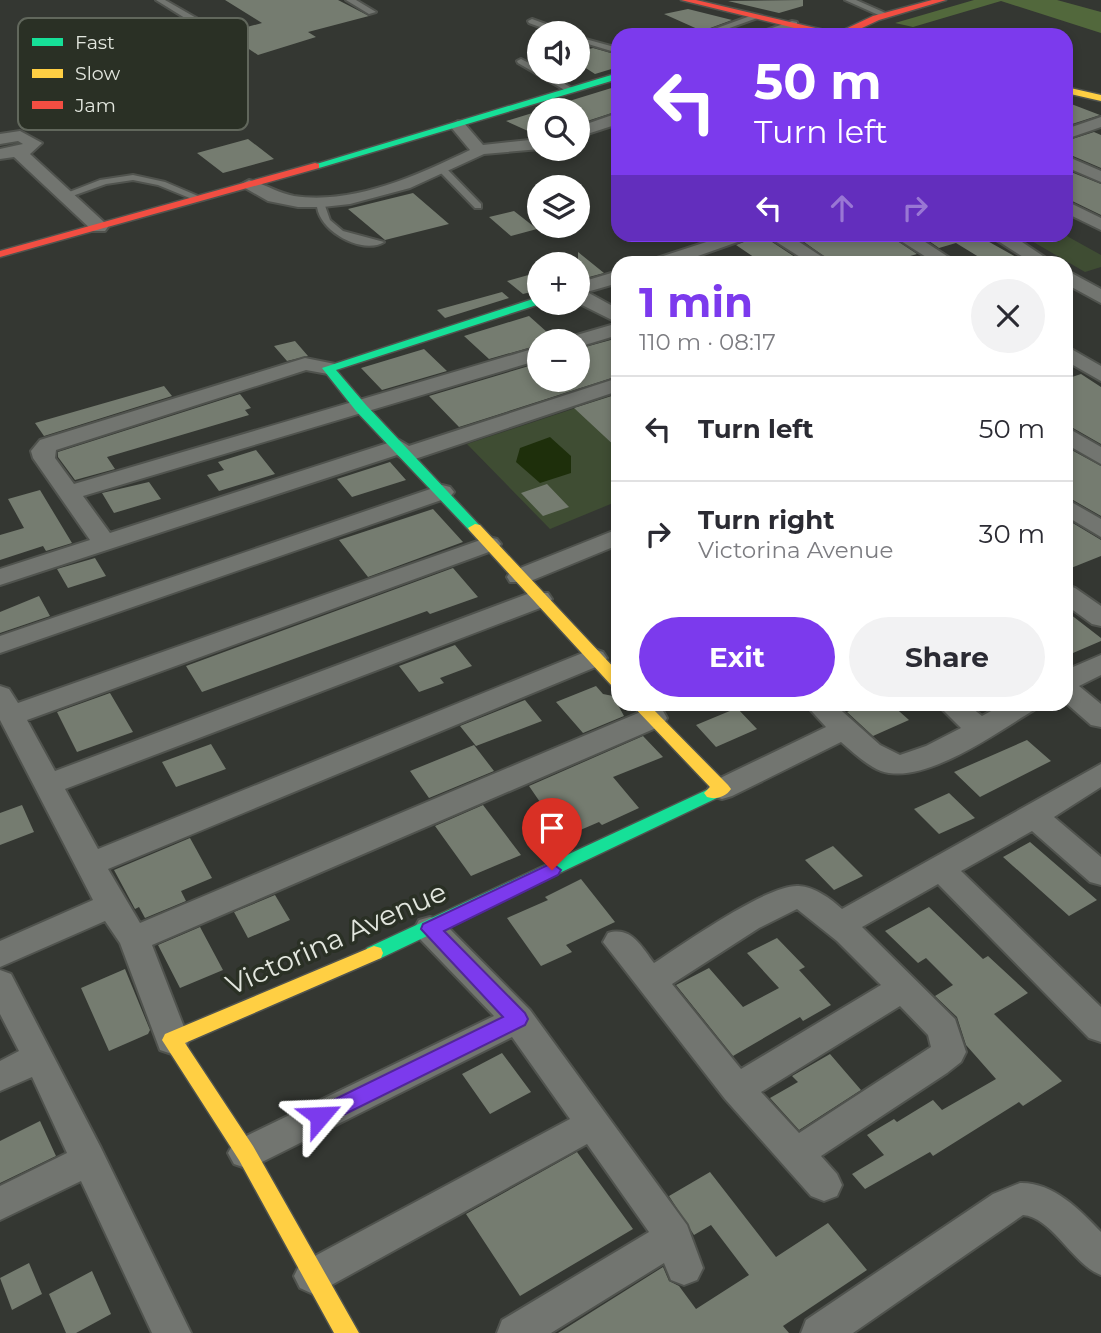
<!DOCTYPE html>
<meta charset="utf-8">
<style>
:root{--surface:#fff;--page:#f2f2f3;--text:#2b2b33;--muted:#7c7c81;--line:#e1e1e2;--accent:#7c3aed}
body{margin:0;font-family:Montserrat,sans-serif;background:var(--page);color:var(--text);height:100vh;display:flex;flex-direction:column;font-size:26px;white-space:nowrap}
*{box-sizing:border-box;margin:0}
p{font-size:23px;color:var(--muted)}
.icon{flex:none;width:38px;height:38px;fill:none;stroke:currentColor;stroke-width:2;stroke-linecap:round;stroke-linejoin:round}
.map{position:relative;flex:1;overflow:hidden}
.side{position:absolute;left:611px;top:256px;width:462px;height:455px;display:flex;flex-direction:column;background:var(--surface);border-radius:21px;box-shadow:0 4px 10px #0003}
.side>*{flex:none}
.top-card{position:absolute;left:611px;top:28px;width:462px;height:214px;border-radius:21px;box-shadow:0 4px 10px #0003;background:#7c3aed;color:#fff;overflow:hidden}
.fabs{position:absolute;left:527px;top:21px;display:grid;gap:14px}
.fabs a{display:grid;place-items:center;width:63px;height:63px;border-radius:50%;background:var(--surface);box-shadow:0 4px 10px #0003;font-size:35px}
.pin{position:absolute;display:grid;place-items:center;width:60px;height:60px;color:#fff;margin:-72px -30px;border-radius:50% 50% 50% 0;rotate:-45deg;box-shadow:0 0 7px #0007}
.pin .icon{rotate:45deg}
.me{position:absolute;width:77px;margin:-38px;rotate:64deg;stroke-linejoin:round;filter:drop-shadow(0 0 5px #0008)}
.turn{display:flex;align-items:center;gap:24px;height:147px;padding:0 28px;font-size:32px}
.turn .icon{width:91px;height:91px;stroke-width:2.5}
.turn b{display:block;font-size:49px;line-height:60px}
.lanes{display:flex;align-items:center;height:66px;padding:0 28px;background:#0003;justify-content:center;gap:35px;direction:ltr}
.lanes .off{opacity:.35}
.round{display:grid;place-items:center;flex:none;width:74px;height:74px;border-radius:37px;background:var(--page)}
.head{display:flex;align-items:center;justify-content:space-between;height:119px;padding:0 28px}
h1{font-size:42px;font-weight:700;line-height:52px;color:var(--accent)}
.button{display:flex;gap:14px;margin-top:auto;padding:14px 28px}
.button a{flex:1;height:80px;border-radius:42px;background:var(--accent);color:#fff;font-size:28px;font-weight:700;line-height:80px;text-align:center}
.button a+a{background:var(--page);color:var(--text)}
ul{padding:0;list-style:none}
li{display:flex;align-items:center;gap:21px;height:105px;padding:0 28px;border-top:2px solid var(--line)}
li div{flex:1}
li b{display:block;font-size:26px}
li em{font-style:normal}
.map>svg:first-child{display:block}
</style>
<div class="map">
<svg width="1101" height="1333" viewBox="0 0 1101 1333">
<rect width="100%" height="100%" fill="#343732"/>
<path fill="#3f4d33" d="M1050,234L1065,235L1101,255V267L1085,272L1030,240Z
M618,394V501L550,529L467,444Z"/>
<path fill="#52683c" d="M974,0H1057L1101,12V33L1001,1L913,27L895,23Z"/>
<path fill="#1e2f0b" d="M550,437L571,456V473L540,483L516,462L520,448Z"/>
<path fill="#757c70" d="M225,0H338L369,16L308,32L316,37L258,55L225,33L262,23Z
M803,0V6L779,13L728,1Z
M688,9L732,20L702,31L664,14Z
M593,48L618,55V67L595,74L578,63V52Z
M618,86V111L578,124V110H540Z
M1066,102L1100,115L1066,126Z
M539,111V136L506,121Z
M1094,132L1101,135V168L1066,153V141Z
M248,139L274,159L223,173L197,153Z
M1066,170L1101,184V215L1066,198Z
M413,193L449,224L385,240L348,209Z
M514,211L537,229L511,236L489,217Z
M793,234H887L917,254L890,262H832Z
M919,234H975L1025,262H987L956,243L939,248Z
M762,235L763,236L801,261L761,262L736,245Z
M578,252L604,273L578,280Z
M539,272V290L523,294L507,281Z
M502,292L509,298L445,318L437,310Z
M529,316L557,341H539V345L489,359L464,336Z
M618,338V376L459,427L429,396L539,363V380H578V349Z
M295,341L308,356L287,361L274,346Z
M424,349L447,371L382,390L361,368Z
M1081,374L1101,387V444L1066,424V379Z
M164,386L172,396L44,436L35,423Z
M240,394L251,408L245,410L249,415L107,457L115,469L75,480L58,457V452Z
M618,394V449L574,408Z
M1066,447L1101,466V516L1066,496Z
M256,450L275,474L219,491L207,475L224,470L218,462Z
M390,462L406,480L352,497L337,479Z
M149,482L161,499L114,513L102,493Z
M547,484L569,507L543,516L521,493Z
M40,490L72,543L46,551L43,546L0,560V535L24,528L8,499Z
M433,509L463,542L368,577L339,540Z
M1066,519L1101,540V556L1066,570Z
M95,558L106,576L68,588L57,569Z
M453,568L478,597L430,614L427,611L202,692L186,666Z
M39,596L50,616L0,633V612Z
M1066,611L1101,638V641L1066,656Z
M455,645L472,666L440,678L444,683L419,692L399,666Z
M596,686L603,694L618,697V705L624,716L583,733L556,702Z
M110,693L133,732L77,752L57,712Z
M525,700L542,721L476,746L460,726Z
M866,704H891L909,720L873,736L847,712Z
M737,708L757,729L716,747L696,725Z
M643,736L663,757L613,777L639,808L602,825L599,822L564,837L529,786Z
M1027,740L1051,761L980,797L954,772Z
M211,744L226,769L176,787L162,762Z
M474,745L494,771L429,798L410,771Z
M949,793L975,818L939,834L914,809Z
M22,805L34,832L0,845V813Z
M483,805L521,855L471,876L435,826Z
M190,838L212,878L181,891L186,901L145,918L139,907L135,909L114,870Z
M1030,842L1097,900L1069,916L1003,857Z
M833,846L863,876L834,890L805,860Z
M581,879L615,922L566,945L572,952L541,966L507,918L548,900L545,897Z
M275,895L290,920L248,938L234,912Z
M929,907L983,959L988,956L1028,993L994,1014L1062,1081L1023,1106L1019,1102L933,1156L930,1152L865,1189L852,1174L884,1155L867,1135L894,1119L897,1122L933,1100L942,1110L996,1079L966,1045L957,1017L935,996L953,985L926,958L918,963L885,931Z
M200,927L223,970L180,988L158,945Z
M777,938L805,967L799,970L831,1005L803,1021L800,1017L733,1056L676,985L709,968L743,1007L779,988L747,953Z
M125,969L150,1030L148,1034L109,1051L81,988Z
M502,1053L531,1092L490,1114L462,1074Z
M830,1054L861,1090L799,1130L770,1098L798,1082L792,1076Z
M40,1121L56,1156L0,1183V1141Z
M577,1152L633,1229L520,1296L466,1214Z
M710,1172L776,1257L828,1223L867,1270L783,1326L789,1333H558L663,1267L669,1281L679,1286L696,1309L749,1275L711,1225L694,1235L669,1196Z
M29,1263L42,1294L12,1310L0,1278Z
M92,1271L111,1314L76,1333H66L49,1294Z"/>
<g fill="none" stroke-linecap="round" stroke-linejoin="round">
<defs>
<path id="lane" d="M156,0H165L198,19L245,26L241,28L193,23Z
M346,0H356L376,12L369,14Z
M845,0H856L890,15L883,17Z
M753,15L760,17L710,35H698Z
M532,19L565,31L566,33H556L529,23L528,21Z
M578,37L618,48V53L578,41Z
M521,59L539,68V72H545L575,90L568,92L518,63L517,61Z
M440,168H446L481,204V208H475L440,172Z
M133,175L165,182L205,199L197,201L158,185L133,180L106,184L64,199L59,196L100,180Z
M317,200H323L330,220L343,231L384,242C362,256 313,229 317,200Z"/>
<path id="street" d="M792,21L797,22V28L774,35H752Z
M618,113V124L578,137V127Z
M1101,117V127L1066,139V129Z
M458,121L464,123L483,145L539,139L540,149L484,154L410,188L350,204L323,207H298L268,201L240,185L249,180C265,184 278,193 294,196C354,205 418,175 470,150L450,126Z
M20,131L42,143L30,154L105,223L108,227L105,231H93L14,157L0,159V149L23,144L18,141L0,144V134Z
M1066,156L1101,171V182L1066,167Z
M1066,201L1101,218V230L1066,213Z
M731,234H760L681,262H655L657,258Z
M764,234H787L830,262H808Z
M890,234H913L956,262H934Z
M987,234H1010L1052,262H1031Z
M1066,270L1101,289V303L1066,284Z
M618,271V283L587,292L618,309V323L578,303V283Z
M618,323V335L578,347V341H567L570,337Z
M1066,346L1101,366V381L1066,361Z
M539,347V360L83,496L110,533L391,442L399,440L409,446L618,378V391L415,459L407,461L397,455L0,585V569L90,540L33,458L31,451L40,440L305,358L335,364L338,368L328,374L306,370L56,450L55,458L74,484Z
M1066,427L1101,447V464L1066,444Z
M442,485L450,487L454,492L450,497L0,653V636Z
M1066,499L1101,519V537L1066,516Z
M618,529V545L528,582H510L507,577L510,572Z
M489,537L497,539L501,544L497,549L27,720L55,771L530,593H548L552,599L548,605L65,789L98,849L585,652L594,649L603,652L607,658L603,664L108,869L140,923L643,711L653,709L663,711L667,718L663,725L152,945L189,1040L184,1050L172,1054L160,1050L120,943L105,921L0,967V941L93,900L0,720V686L9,689L18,703Z
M1066,585L1075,588L1101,606V626L1092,624L1066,605Z
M1101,655V675L1079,686L1101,704V727L1091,725L1066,703V670Z
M805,704H834L880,745L900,755L926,746L961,728L937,704H967L982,716L1004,704H1037L1034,710C997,732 924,786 881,771C866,765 853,752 841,742L732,796L722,799L712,796L708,789L712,782L826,727Z
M1101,764V787L1054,817L1101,857V885L1090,882L1032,831L961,871L1101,1007V1042L1089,1038L938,884L862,927L955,1019L966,1052L961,1062L947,1073L821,1156L837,1174L842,1185L837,1196L824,1201L811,1196L725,1099L603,942L608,933C631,926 641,946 654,963C682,945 769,883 799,886C815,887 831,899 842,909ZM797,909L837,941L881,985L741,1069L672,984L759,928ZM900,1006L928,1035L931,1047L799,1133L761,1092Z
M430,917L441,920L530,1010L687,1225L703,1268L697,1280L684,1285L671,1280L664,1263L551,1333H497L502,1320L649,1232L587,1144L326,1288L313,1294L300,1288L294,1276L300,1264L570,1119L512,1037L258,1164L246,1168L234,1164L228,1153L234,1142L494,1016L419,938L414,929L419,920Z
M0,970L11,974L101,1148L191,1333H152L81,1181L0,1220V1186L67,1153L32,1077L0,1091V1061L19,1051L0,1014Z
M1020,1183C1053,1182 1080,1210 1101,1232V1275C1073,1265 1052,1217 1023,1215L853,1333H801L806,1320L993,1194Z"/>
<path id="fast" d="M618,73V79L319,168L310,166Z
M539,297V303H543L336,370L366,405L482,528L475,532L470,531L356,411L322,368Z
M713,787L719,789L722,793L719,797L381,958L374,960L367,958L365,953L367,948Z"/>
<path id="slow" d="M1066,87L1101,95V101L1066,93Z
M475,524L480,525L618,672V687L612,686L470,531L468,528Z
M631,704H648L728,785L731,789C726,797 715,800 707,797L704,793L710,787Z
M374,946L381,948L383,953L381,958L185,1043L253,1146L359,1333H334L239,1160L162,1040L165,1034Z"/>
<path id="jam" d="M681,0H696L837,33L873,16L932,0H946L879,20L847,35H823Z
M315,163L319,164V168L0,257V251Z"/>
</defs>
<use href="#lane" stroke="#50534e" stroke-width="4"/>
<use href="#street" stroke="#50534e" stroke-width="4"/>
<use href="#fast" stroke="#50534e" stroke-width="3"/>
<use href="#slow" stroke="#50534e" stroke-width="3"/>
<use href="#jam" stroke="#50534e" stroke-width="3"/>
<use href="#lane" fill="#727570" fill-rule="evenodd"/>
<use href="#street" fill="#727570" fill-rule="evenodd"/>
<use href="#fast" fill="#16e098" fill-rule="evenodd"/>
<use href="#slow" fill="#ffcf43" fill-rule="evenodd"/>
<use href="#jam" fill="#f24e42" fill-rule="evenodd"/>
</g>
<path fill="#7c3aed" stroke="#51269a" stroke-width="2" d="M552,863L561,870L558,875L444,931L525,1013L528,1019L525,1025L327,1123L320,1125L313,1123L310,1116L313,1110L503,1017L421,929L423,924Z"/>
<g text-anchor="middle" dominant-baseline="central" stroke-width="7" stroke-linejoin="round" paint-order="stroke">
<g font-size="28" fill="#e2e6de" stroke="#2a3025">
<text transform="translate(336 938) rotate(-24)">Victorina Avenue</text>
</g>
</g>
<rect x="18" y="18" width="230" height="112" rx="10" fill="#2a3025" stroke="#61675c" stroke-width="2"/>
<rect x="32" y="38" width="31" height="8" fill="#16e098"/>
<rect x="32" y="69" width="31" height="9" fill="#ffcf43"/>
<rect x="32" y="101" width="31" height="8" fill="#f24e42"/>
<g font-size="19" fill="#e2e6de">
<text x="75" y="49">Fast</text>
<text x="75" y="80">Slow</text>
<text x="75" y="112">Jam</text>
</g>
</svg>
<div class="fabs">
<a><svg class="icon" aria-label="sound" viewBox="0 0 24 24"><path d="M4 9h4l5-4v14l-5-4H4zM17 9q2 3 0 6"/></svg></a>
<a><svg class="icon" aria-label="search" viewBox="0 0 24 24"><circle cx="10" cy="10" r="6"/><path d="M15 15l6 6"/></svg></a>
<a><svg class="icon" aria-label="layers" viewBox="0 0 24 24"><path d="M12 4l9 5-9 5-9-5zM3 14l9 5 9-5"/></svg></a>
<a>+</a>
<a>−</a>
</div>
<div class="pin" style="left:552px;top:870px;background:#d93025"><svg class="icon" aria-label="arrive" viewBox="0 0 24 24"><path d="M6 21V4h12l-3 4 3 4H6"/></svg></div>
<svg class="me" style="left:320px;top:1116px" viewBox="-20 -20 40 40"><path d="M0-17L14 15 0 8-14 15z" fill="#7c3aed" stroke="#fff" stroke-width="4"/></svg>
<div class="top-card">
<div class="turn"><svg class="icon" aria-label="left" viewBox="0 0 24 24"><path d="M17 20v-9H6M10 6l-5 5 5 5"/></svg><div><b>50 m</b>Turn left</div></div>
<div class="lanes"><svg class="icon" aria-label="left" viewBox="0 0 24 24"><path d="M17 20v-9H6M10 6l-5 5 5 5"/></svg><svg class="icon off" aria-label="ahead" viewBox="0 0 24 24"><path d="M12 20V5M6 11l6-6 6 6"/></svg><svg class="icon off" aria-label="right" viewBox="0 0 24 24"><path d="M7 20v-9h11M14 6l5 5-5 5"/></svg></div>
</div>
<section class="side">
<div class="head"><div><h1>1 min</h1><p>110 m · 08:17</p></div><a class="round"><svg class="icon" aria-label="close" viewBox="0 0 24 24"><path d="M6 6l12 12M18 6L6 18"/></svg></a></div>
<ul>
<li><svg class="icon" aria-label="left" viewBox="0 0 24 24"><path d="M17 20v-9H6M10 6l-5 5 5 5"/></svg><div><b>Turn left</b></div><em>50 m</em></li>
<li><svg class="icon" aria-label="right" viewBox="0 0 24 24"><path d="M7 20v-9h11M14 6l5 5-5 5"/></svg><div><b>Turn right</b><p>Victorina Avenue</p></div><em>30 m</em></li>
</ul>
<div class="button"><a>Exit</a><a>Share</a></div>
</section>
</div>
